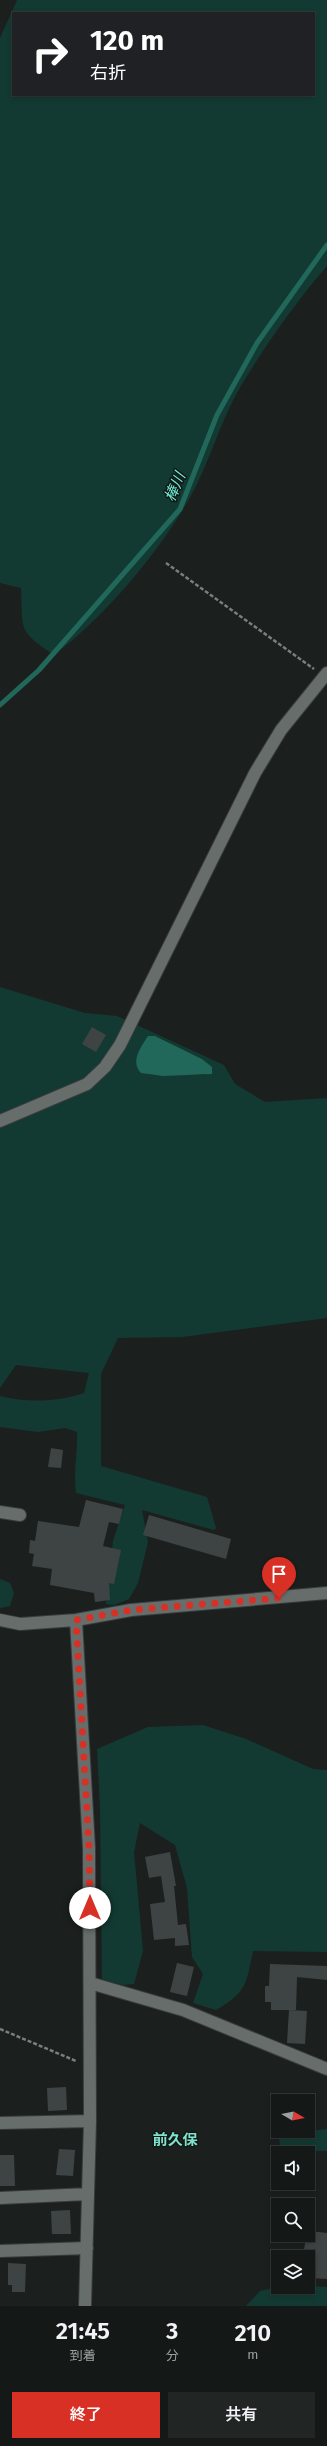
<!DOCTYPE html>
<html lang="ja">
<meta charset="utf-8">
<style>
:root{--surface:#141817;--page:#212524;--text:#f1f3f6;--muted:#9da0a1;--line:#333736;--accent:#d93025}
body{margin:0;font-family:"Fira Sans","Noto Sans JP",sans-serif;background:var(--page);color:var(--text);height:100vh;display:flex;flex-direction:column;font-size:15px;white-space:nowrap}
*{box-sizing:border-box;margin:0}
p{font-size:13px;color:var(--muted)}
.icon{flex:none;width:22px;height:22px;fill:none;stroke:currentColor;stroke-width:2;stroke-linecap:round;stroke-linejoin:round}
.map{position:relative;height:2306px;overflow:hidden}
.sheet{display:flex;flex-direction:column;background:var(--surface);flex:1}
.sheet>*{flex:none}
.top-card{position:absolute;left:12px;top:12px;width:303px;height:84px;border-radius:0px;box-shadow:0 2px 6px #0003,0 0 0 1px var(--line);background:#202124;color:#fff;overflow:hidden}
.needle{width:26px;rotate:100deg}
.buttons{position:absolute;left:271px;top:2094px;display:grid;gap:8px}
.buttons a{display:grid;place-items:center;width:44px;height:44px;border-radius:0px;background:var(--surface);box-shadow:0 2px 6px #0003,0 0 0 1px var(--line);font-size:20px}
.pin{position:absolute;display:grid;place-items:center;width:34px;height:34px;color:#fff;margin:-41px -17px;border-radius:50% 50% 50% 0;rotate:-45deg;box-shadow:0 0 4px #0007}
.pin .icon{rotate:45deg}
.me{position:absolute;width:44px;margin:-22px;rotate:0deg;stroke-linejoin:round;filter:drop-shadow(0 0 3px #0008)}
.turn{display:flex;align-items:center;gap:14px;height:84px;padding:0 12px;font-size:18px}
.turn .icon{width:52px;height:52px;stroke-width:2.5}
.turn b{display:block;font-size:28px;line-height:34px}
.eta{display:flex;justify-content:space-evenly;align-items:center;height:68px;text-align:center}
.eta b{font-size:24px;font-weight:600;line-height:28px}
.primary-button{display:flex;gap:8px;margin-top:auto;padding:8px 12px}
.primary-button a{flex:1;height:46px;border-radius:0px;background:var(--accent);color:#fff;font-size:16px;font-weight:600;line-height:46px;text-align:center}
.primary-button a+a{background:var(--page);color:var(--text)}
.map>svg:first-child{display:block}
</style>
<div class="map">
<svg width="327" height="2306" viewBox="0 0 327 2306">
<rect width="100%" height="100%" fill="#1b201f"/>
<path fill="#123a32" fill-rule="evenodd" d="M17,0H327V266C294,304 265,346 239,389C222,419 212,453 197,484C167,544 107,615 54,655C17,630 23,630 21,588L0,583V38ZM13,13H314V95H13Z
M0,987L85,1013L117,1016L224,1065L235,1084L265,1102L327,1098V1318L182,1337L118,1338L101,1374V1466L207,1497L216,1528L214,1530L142,1510L148,1542L138,1583L129,1599L114,1605L106,1604L113,1541L125,1505L76,1493C73,1472 78,1452 77,1432L65,1428L38,1432L0,1427V1396C27,1403 58,1402 84,1393L89,1373L16,1365L0,1388ZM155,1036L202,1059L212,1067L206,1075H151Z
M0,1579L10,1583L14,1593L10,1606L0,1608Z
M203,1725L246,1739L313,1769L327,1770V1952L253,1951C246,1984 247,1992 216,2010L193,2003L203,1974L192,1957L187,1888L175,1845L140,1823L134,1852L143,1951L134,1984L123,1985L102,1979L100,1808L97,1749L148,1727Z
M327,2129V2151H281L278,2132H302Z
M308,2286L327,2287V2306H246L260,2291L278,2287Z"/>
<path fill="#21685b" d="M148,1036H155L202,1059L212,1067V1074L163,1076L141,1073C130,1061 141,1047 148,1036Z"/>
<g fill="none" stroke-linecap="round" stroke-linejoin="round">
<path stroke="#21685b" stroke-width="5" d="M0,705L39,670L180,509L217,415L257,343L327,245"/>
</g>
<path fill="#3e4443" d="M92,1027L106,1035L96,1052L82,1044Z
M51,1448L63,1450L61,1468L48,1467Z
M86,1500L123,1509L119,1524L109,1522L103,1546L121,1550L114,1584L109,1583L110,1600L95,1602L94,1593L50,1585L52,1569L32,1566L34,1554L29,1553L30,1540L35,1541L38,1521L79,1527Z
M149,1515L231,1539L226,1559L143,1535Z
M170,1852L176,1886H174L178,1925L186,1924L189,1945L175,1946V1938L154,1940L150,1904L165,1902L161,1876L149,1878L145,1857Z
M177,1963L194,1967L187,1996L170,1992Z
M270,1964L327,1966V1980L297,1977L296,2010H271V2002H265V1986H269Z
M289,2010L307,2011L305,2044L287,2043Z
M66,2087L67,2110L48,2111L47,2088Z
M59,2149L75,2150L73,2176L56,2175Z
M0,2155H14L15,2186H0Z
M70,2210L71,2234H52L51,2211Z
M310,2231L327,2233V2279L308,2278V2251L304,2250L306,2237H309Z
M8,2263L26,2264L25,2292H12V2285H8Z"/>
<g fill="none" stroke-linecap="round" stroke-linejoin="round">
<defs>
<path id="minor" d="M0,1121L87,1084L105,1067L120,1045L255,773L281,730L327,673
M0,1512L20,1515
M0,1620L20,1624L76,1620L131,1610L327,1593
M76,1620L89,1848L90,2121L85,2306
M90,1983L183,2010L327,2069
M0,2123L90,2121
M0,2198L88,2194
M0,2251L87,2248"/>
</defs>
<use href="#minor" stroke="#383c3b" stroke-width="14"/>
<path stroke="#7a7f7e" stroke-width="2.5" stroke-dasharray="4 2" stroke-linecap="butt" d="M166,563L314,669
M0,2029L76,2061"/>
<use href="#minor" stroke="#676d6b" stroke-width="12"/>
</g>
<g fill="none" stroke-linecap="round" stroke-linejoin="round">
<path stroke="#d93025" stroke-width="7" stroke-dasharray="0 12.6" d="M90,1908L89,1848L76,1620L131,1610L279,1598"/>
</g>
<g text-anchor="middle" dominant-baseline="central" stroke-width="3" stroke-linejoin="round" paint-order="stroke">
<g font-size="15" font-style="italic" fill="#6ff0d6" stroke="#121716">
<text transform="translate(175 487) rotate(-67)">棒川</text>
</g>
<g font-size="15" font-weight="bold" fill="#7ee2cd" stroke="#121716">
<text x="175" y="2140">前久保</text>
</g>
</g>
</svg>
<div class="buttons">
<a><svg class="needle" viewBox="-14 -14 28 28"><path d="M0-13l5 13h-10z" fill="#e53935"/><path d="M0 13l5-13h-10z" fill="#9da0a1"/></svg></a>
<a><svg class="icon" aria-label="sound" viewBox="0 0 24 24"><path d="M4 9h4l5-4v14l-5-4H4zM17 9q2 3 0 6"/></svg></a>
<a><svg class="icon" aria-label="search" viewBox="0 0 24 24"><circle cx="10" cy="10" r="6"/><path d="M15 15l6 6"/></svg></a>
<a><svg class="icon" aria-label="layers" viewBox="0 0 24 24"><path d="M12 4l9 5-9 5-9-5zM3 14l9 5 9-5"/></svg></a>
</div>
<div class="pin" style="left:279px;top:1598px;background:#d93025"><svg class="icon" aria-label="arrive" viewBox="0 0 24 24"><path d="M6 21V4h12l-3 4 3 4H6"/></svg></div>
<svg class="me" style="left:90px;top:1908px" viewBox="-20 -20 40 40"><circle r="19" fill="#fff"/><path d="M0-13L10 11 0 6-10 11z" fill="#d93025"/></svg>
<div class="top-card">
<div class="turn"><svg class="icon" aria-label="right" viewBox="0 0 24 24"><path d="M7 20v-9h11M14 6l5 5-5 5"/></svg><div><b>120 m</b>右折</div></div>
</div>
</div>
<section class="sheet">
<div class="eta">
<div><b>21:45</b><p>到着</p></div>
<div><b>3</b><p>分</p></div>
<div><b>210</b><p>m</p></div>
</div>
<div class="primary-button"><a>終了</a><a>共有</a></div>
</section>
